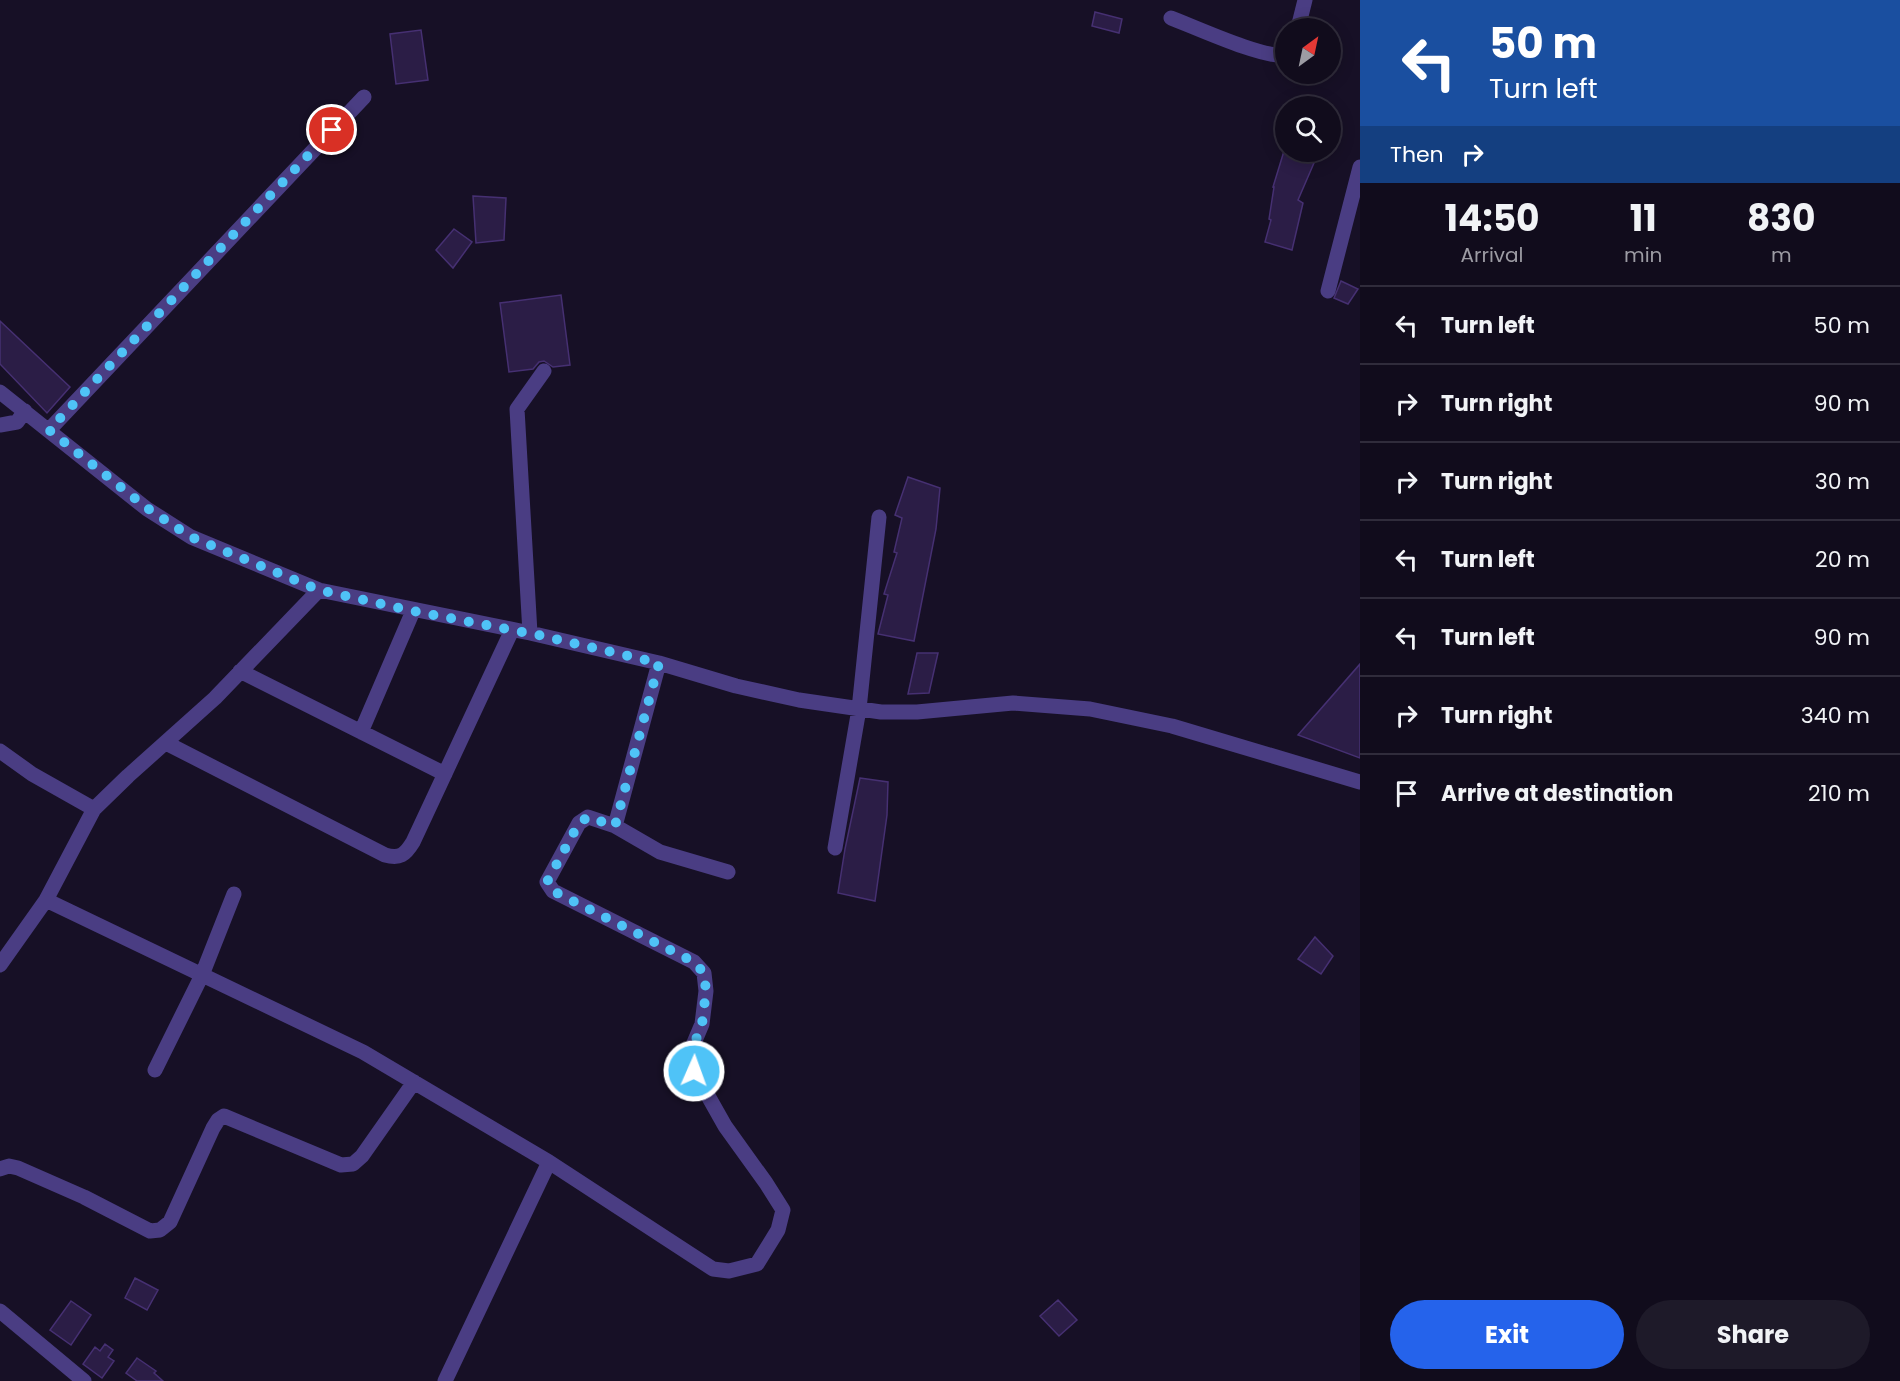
<!DOCTYPE html>
<style>
:root{--surface:#110c1c;--page:#1e1a29;--text:#f1f3f6;--muted:#9c9ba3;--line:#302c3b;--accent:#2563eb}
body{margin:0;font-family:Poppins,sans-serif;background:var(--page);color:var(--text);height:100vh;display:flex;flex-direction:column;font-size:22px;white-space:nowrap}
*{box-sizing:border-box;margin:0}
p{font-size:20px;color:var(--muted)}
.icon{flex:none;width:33px;height:33px;fill:none;stroke:currentColor;stroke-width:2;stroke-linecap:round;stroke-linejoin:round}
.map{position:relative;flex:1;overflow:hidden}
.sheet{display:flex;flex-direction:column;background:var(--surface);width:540px}
.sheet>*{flex:none}
.guide{background:#1a4fa0;color:#fff;overflow:hidden}
.needle{width:39px;rotate:33deg}
.tools{position:absolute;left:1275px;top:18px;display:grid;gap:12px}
.tools a{display:grid;place-items:center;width:66px;height:66px;border-radius:50%;background:var(--surface);box-shadow:0 3px 15px #0003,0 0 0 2px var(--line);font-size:30px}
.pin{position:absolute;display:grid;place-items:center;width:51px;height:51px;color:#fff;margin:-26px;border:3px solid #fff;border-radius:50%;box-shadow:0 2px 6px #0007}
.me{position:absolute;width:66px;margin:-33px;rotate:2deg;stroke-linejoin:round;filter:drop-shadow(0 0 4px #0008)}
.turn{display:flex;align-items:center;gap:21px;height:126px;padding:0 30px;font-size:27px}
.turn .icon{width:78px;height:78px;stroke-width:2.5}
.turn b{display:block;font-size:42px;line-height:51px}
.then{display:flex;align-items:center;height:57px;padding:0 30px;background:#0003;gap:12px;font-size:22px}
.eta{display:flex;justify-content:space-evenly;align-items:center;height:102px;text-align:center}
.eta b{font-size:36px;font-weight:700;line-height:42px}
.primary-button{display:flex;gap:12px;margin-top:auto;padding:12px 30px}
.primary-button a{flex:1;height:69px;border-radius:36px;background:var(--accent);color:#fff;font-size:24px;font-weight:700;line-height:69px;text-align:center}
.primary-button a+a{background:var(--page);color:var(--text)}
ul{padding:0;list-style:none}
li{display:flex;align-items:center;gap:18px;height:78px;padding:0 30px;border-top:2px solid var(--line)}
li div{flex:1}
li b{display:block;font-size:22px}
li em{font-style:normal}
main{display:flex;flex:1;min-height:0}
.map>svg:first-child{display:block}
</style>
<main>
<div class="map">
<svg width="1360" height="1381" viewBox="0 0 1360 1381">
<rect width="100%" height="100%" fill="#171026"/>
<path fill="#2b1d46" stroke="#463072" stroke-width="1.5" d="M1095,12L1122,19L1119,33L1092,26Z
M421,30L428,80L396,84L390,34Z
M1284,151L1314,163L1298,200L1303,203L1292,250L1265,242L1271,220L1269,219L1274,187H1273Z
M473,196L506,198L504,240L476,243Z
M454,229L472,242L453,268L436,250Z
M1341,281L1358,289L1348,304L1334,298Z
M561,295L570,365L553,367L544,361L539,362L533,369L509,372L500,303Z
M0,321L70,387L47,413L0,364Z
M908,477L940,488L936,529L914,641L878,634L888,595L884,594L897,553L894,552L902,518L895,515Z
M917,653H938L929,693L908,694Z
M1360,664V758L1298,735Z
M860,778L888,782L887,815L875,901L838,893L845,849Z
M1315,937L1333,956L1321,974L1298,959Z
M135,1278L158,1290L147,1310L125,1298Z
M1058,1300L1077,1320L1059,1336L1040,1316Z
M71,1301L91,1315L71,1345L50,1330Z
M105,1344L113,1350L108,1357L114,1361L102,1378L83,1364L95,1347L100,1351Z
M137,1358L156,1371L154,1373L163,1381H137L126,1373Z"/>
<g fill="none" stroke-linecap="round" stroke-linejoin="round">
<path stroke="#4a3d83" stroke-width="15" d="M1171,18C1195,27 1264,59 1286,55
M1298,28L1305,0
M1328,291L1360,167
M0,392L147,509L191,537L319,590L530,633L659,663L736,686L799,700L881,712H917L1013,703L1090,709L1172,726L1360,782
M0,425L17,422L25,411
M49,430L364,97
M530,633L517,409L544,371
M659,663L615,826L660,852L728,872
M240,671L445,774
M361,732L413,611
M166,743L385,855C400,859 405,855 413,842L512,630
M0,751L32,774L94,809L128,776L215,698L319,590
M835,848L859,709L879,517
M46,900L363,1052L549,1162L713,1269L729,1271L757,1264L778,1230L783,1210L766,1183L725,1126L694,1071L691,1050L702,1024L706,991L704,973L694,962L553,891L547,882L579,823L588,817L615,826
M0,965L46,900L94,809
M155,1070L202,975L234,894
M0,1169L9,1166L18,1168L84,1197L150,1231L160,1230L170,1222L213,1128L218,1120L224,1116L341,1165L353,1164L362,1156L414,1082
M0,1311L84,1381
M445,1381L549,1162"/>
</g>
<g fill="none" stroke-linecap="round" stroke-linejoin="round">
<path stroke="#4fc3f7" stroke-width="10" stroke-dasharray="0 18" d="M332,130L49,430L147,508L191,537L319,590L413,611L538,635L659,663L615,826L588,817L579,823L547,882L553,891L694,962L704,973L706,991L702,1024L692,1050L694,1071"/>
</g>
</svg>
<div class="tools">
<a><svg class="needle" viewBox="-14 -14 28 28"><path d="M0-13l5 13h-10z" fill="#e53935"/><path d="M0 13l5-13h-10z" fill="#9c9ba3"/></svg></a>
<a><svg class="icon" aria-label="search" viewBox="0 0 24 24"><circle cx="10" cy="10" r="6"/><path d="M15 15l6 6"/></svg></a>
</div>
<div class="pin" style="left:332px;top:130px;background:#d93025"><svg class="icon" aria-label="arrive" viewBox="0 0 24 24"><path d="M6 21V4h12l-3 4 3 4H6"/></svg></div>
<svg class="me" style="left:694px;top:1071px" viewBox="-20 -20 40 40"><circle r="17" fill="#4fc3f7" stroke="#fff" stroke-width="3"/><path d="M0-11L8 9 0 5-8 9z" fill="#fff"/></svg>
</div>
<section class="sheet">
<div class="guide">
<div class="turn"><svg class="icon" aria-label="left" viewBox="0 0 24 24"><path d="M17 20v-9H6M10 6l-5 5 5 5"/></svg><div><b>50 m</b>Turn left</div></div>
<div class="then">Then<svg class="icon" aria-label="right" viewBox="0 0 24 24"><path d="M7 20v-9h11M14 6l5 5-5 5"/></svg></div>
</div>
<div class="eta">
<div><b>14:50</b><p>Arrival</p></div>
<div><b>11</b><p>min</p></div>
<div><b>830</b><p>m</p></div>
</div>
<ul>
<li><svg class="icon" aria-label="left" viewBox="0 0 24 24"><path d="M17 20v-9H6M10 6l-5 5 5 5"/></svg><div><b>Turn left</b></div><em>50 m</em></li>
<li><svg class="icon" aria-label="right" viewBox="0 0 24 24"><path d="M7 20v-9h11M14 6l5 5-5 5"/></svg><div><b>Turn right</b></div><em>90 m</em></li>
<li><svg class="icon" aria-label="right" viewBox="0 0 24 24"><path d="M7 20v-9h11M14 6l5 5-5 5"/></svg><div><b>Turn right</b></div><em>30 m</em></li>
<li><svg class="icon" aria-label="left" viewBox="0 0 24 24"><path d="M17 20v-9H6M10 6l-5 5 5 5"/></svg><div><b>Turn left</b></div><em>20 m</em></li>
<li><svg class="icon" aria-label="left" viewBox="0 0 24 24"><path d="M17 20v-9H6M10 6l-5 5 5 5"/></svg><div><b>Turn left</b></div><em>90 m</em></li>
<li><svg class="icon" aria-label="right" viewBox="0 0 24 24"><path d="M7 20v-9h11M14 6l5 5-5 5"/></svg><div><b>Turn right</b></div><em>340 m</em></li>
<li><svg class="icon" aria-label="arrive" viewBox="0 0 24 24"><path d="M6 21V4h12l-3 4 3 4H6"/></svg><div><b>Arrive at destination</b></div><em>210 m</em></li>
</ul>
<div class="primary-button"><a>Exit</a><a>Share</a></div>
</section>
</main>
